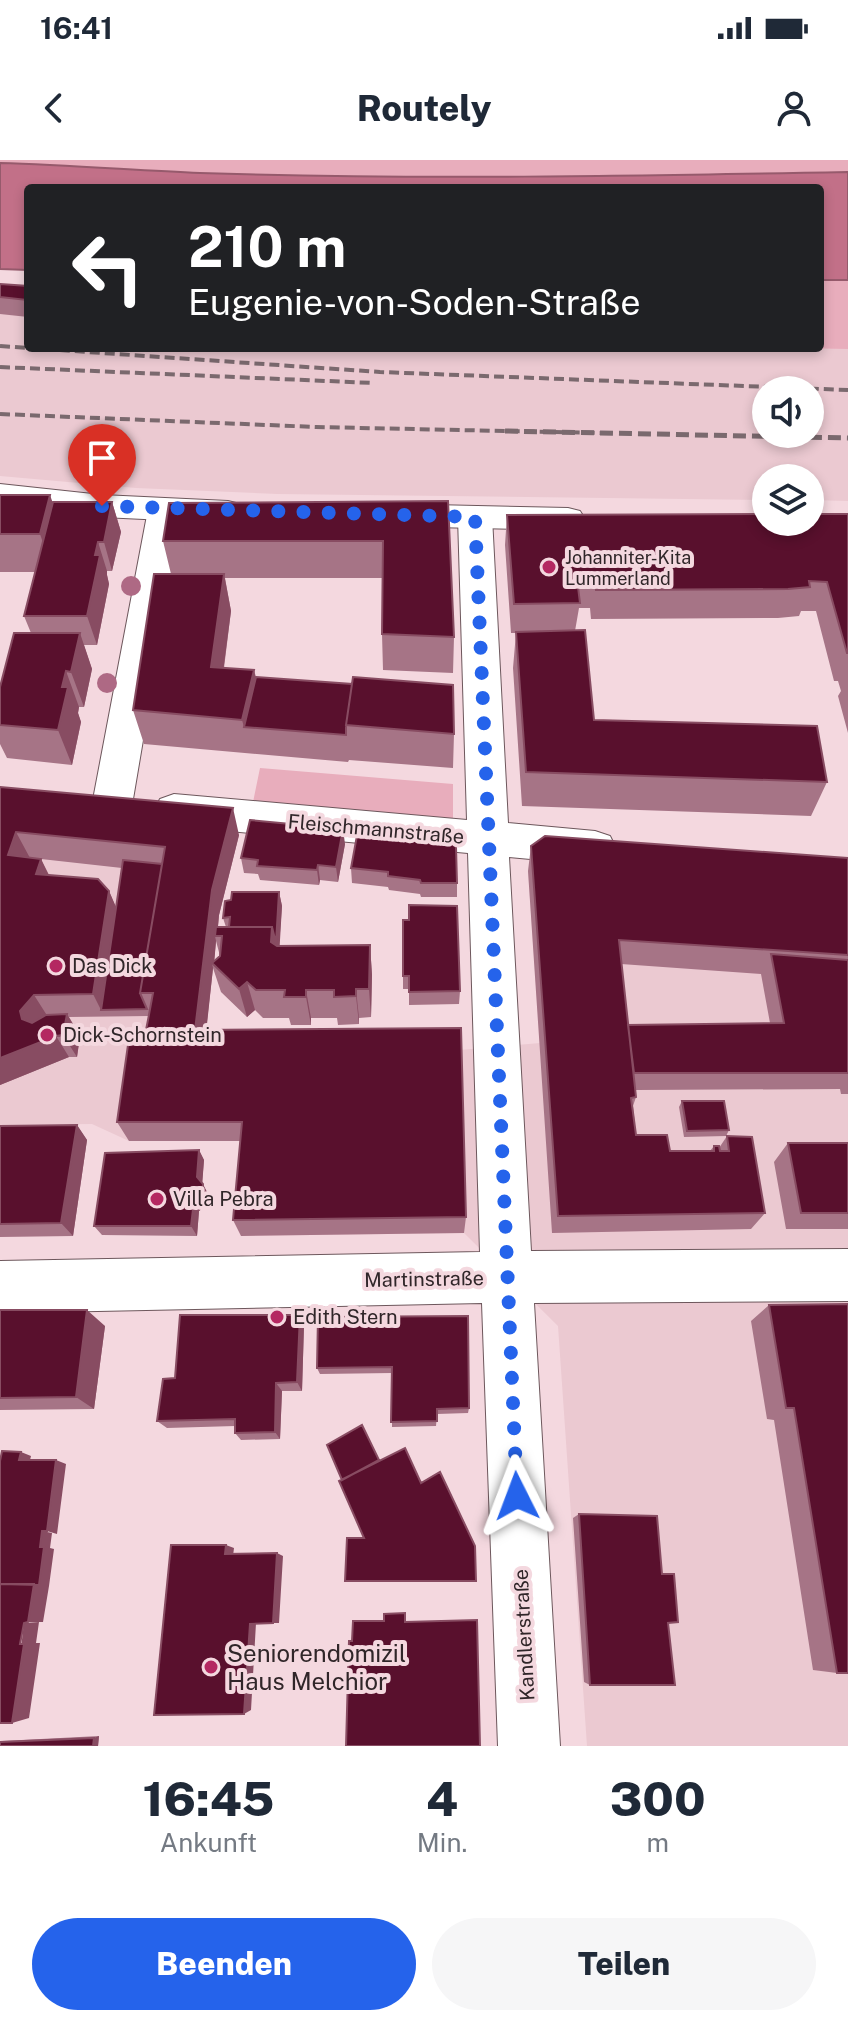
<!DOCTYPE html>
<html lang="de">
<meta charset="utf-8">
<style>
:root{--surface:#fff;--page:#f6f6f7;--text:#1f2937;--muted:#747a83;--accent:#2563eb}
body{margin:0;font-family:"Public Sans",sans-serif;background:var(--page);color:var(--text);height:100vh;display:flex;flex-direction:column;font-size:30px;white-space:nowrap}
*{box-sizing:border-box;margin:0}
p{font-size:26px;color:var(--muted)}
.icon{flex:none;width:44px;height:44px;fill:none;stroke:currentColor;stroke-width:2;stroke-linecap:round;stroke-linejoin:round}
.map{position:relative;height:1586px;overflow:hidden}
.details{display:flex;flex-direction:column;background:var(--surface);flex:1}
.details>*{flex:none}
.guide{position:absolute;left:24px;top:24px;width:800px;height:168px;border-radius:8px;box-shadow:0 4px 12px #0003;background:#202124;color:#fff;overflow:hidden}
.fabs{position:absolute;left:752px;top:216px;display:grid;gap:16px}
.fabs a{display:grid;place-items:center;width:72px;height:72px;border-radius:50%;background:var(--surface);box-shadow:0 4px 12px #0003;font-size:40px}
.pin{position:absolute;display:grid;place-items:center;width:68px;height:68px;color:#fff;margin:-82px -34px;border-radius:50% 50% 50% 0;rotate:-45deg;box-shadow:0 0 8px #0007}
.pin .icon{rotate:45deg}
.me{position:absolute;width:88px;margin:-44px;rotate:357deg;stroke-linejoin:round;filter:drop-shadow(0 0 6px #0008)}
.turn{display:flex;align-items:center;gap:28px;height:168px;padding:0 32px;font-size:36px}
.turn .icon{width:104px;height:104px;stroke-width:2.5}
.turn b{display:block;font-size:56px;line-height:68px}
.eta{display:flex;justify-content:space-evenly;align-items:center;height:136px;text-align:center}
.eta b{font-size:48px;font-weight:800;line-height:56px}
.cta{display:flex;gap:16px;margin-top:auto;padding:16px 32px}
.cta a{flex:1;height:92px;border-radius:48px;background:var(--accent);color:#fff;font-size:32px;font-weight:800;line-height:92px;text-align:center}
.cta a+a{background:var(--page);color:var(--text)}
.status{display:flex;justify-content:space-between;align-items:center;height:56px;padding:0 40px;background:var(--surface);direction:ltr}
.status svg{height:22px;fill:currentColor}
header{display:flex;justify-content:space-between;align-items:center;height:104px;padding:0 32px;background:var(--surface);font-size:36px;font-weight:800}
.map>svg:first-child{display:block}
</style>
<div class="status"><b>16:41</b><svg viewBox="0 0 49 12"><path d="M0 12V9h3v3zM5 12V6h3v6zM10 12V3h3v9zM15 12V0h3v12zM26 1h20v11H26zM47 4h2v5h-2z"/></svg></div>
<header><svg class="icon" aria-label="back" viewBox="0 0 24 24"><path d="M15 5l-7 7 7 7"/></svg>Routely<svg class="icon" aria-label="person" viewBox="0 0 24 24"><circle cx="12" cy="8" r="4"/><path d="M4 21q1-7 8-7t8 7"/></svg></header>
<div class="map">
<svg width="848" height="1586" viewBox="0 0 848 1586">
<rect width="100%" height="100%" fill="#f4d8df"/>
<path fill="#ebc9d1" fill-rule="evenodd" d="M0,139L28,142V188L848,189V341L810,340V318H766V340L277,334L136,328L0,316ZM766,230H810V274H766Z
M0,653L239,675L219,755L204,891L460,890L540,883L528,711L541,702L848,786V1586H587L558,1166L464,1073L241,1076L248,981H129L92,964L0,965Z"/>
<path fill="#e8adbc" d="M0,0H848V12C632,16 416,20 200,13C133,10 67,6 0,3Z
M820,120H848V189L767,188H820Z
M260,608L453,624V667L252,647Z"/>
<path fill="#c27088" stroke="#965a6c" stroke-width="2" d="M0,3C67,5 133,10 200,13C416,20 632,16 848,12V120H820V28H28V110L0,109Z"/>
<g fill="none" stroke-linecap="round" stroke-linejoin="round">
<defs>
<path id="minor" d="M165,339L177,342L182,350L132,645L126,656L112,661L98,656L92,645L148,350L153,342Z
M475,346L487,349L492,357L508,663L595,671L610,676L616,688L610,700L595,705L509,697L531,1091L848,1089V1141L534,1143L560,1586H498L482,1143L0,1153V1101L480,1092L468,693L174,666L160,661L154,650L160,639L174,634L467,660L458,357L463,349Z"/>
<path id="major" d="M0,324L102,335L228,341L240,344L245,352L240,360L228,363L102,357L0,346Z
M389,344L568,348L580,351L585,359L580,367L568,370L389,366L377,363L372,355L377,347Z"/>
</defs>
<use href="#minor" stroke="#6d575c" stroke-width="2"/>
<use href="#major" stroke="#6d575c" stroke-width="2"/>
<use href="#minor" fill="#fff" fill-rule="evenodd"/>
<use href="#major" fill="#fff" fill-rule="evenodd"/>
<path stroke="#7a696e" stroke-width="4" stroke-dasharray="10 5" stroke-linecap="butt" d="M0,186L380,212L848,230
M0,207L374,223
M0,254L316,267L601,273"/>
<path stroke="#7a696e" stroke-width="5" stroke-dasharray="13 6" stroke-linecap="butt" d="M505,271L848,278"/>
</g>
<g fill="#ae6984">
<circle cx="131" cy="426" r="10"/>
<circle cx="107" cy="523" r="10"/>
</g>
<path fill="#a67486" fill-rule="evenodd" d="M0,124L28,126V157L0,154Z
M0,335L53,342H112L121,372L112,411H107V415L109,424L97,485H84L92,509L84,547H79L78,553L81,562L72,605L7,598L0,584V527L31,473L24,456L35,412H0Z
M448,341L454,477L453,513L383,510L382,474V418H225L231,451L224,508L254,510L256,517L454,574L453,608L349,600L348,602L144,584L133,550L171,414L163,381Z
M848,354V573L838,536L841,531L838,521H834L816,451H801L799,456L778,458L591,459L590,448H579L575,471L594,560L827,622L811,656L522,646L513,508L516,473H511L505,385L507,355Z
M0,627L239,675L219,755L218,767H226L223,758L279,732L282,746L279,786L370,785L372,815L371,857L359,858V864L338,865L337,858H311V865H291L289,858H263L255,850L247,857L221,832L213,808L206,870L466,1057L464,1073L241,1076L233,1060L240,981H129L117,962L146,870L149,856L69,857L80,876L77,897H69L0,925ZM41,699L122,708L116,748L109,731L48,715ZM216,781L220,796L214,801Z
M358,670L457,723V737H421L420,734L389,730L388,727L352,723L351,708Z
M345,684L338,722L320,720L319,725L260,720L258,714L244,713L241,698Z
M531,686L848,698V934H841L840,929L636,930V937L633,946L636,975L670,991H710L714,986L719,988L727,976L765,1053L751,1069L552,1073L528,711ZM621,804L761,814L770,863L628,865Z
M403,760L460,831L459,844L409,845V829H403Z
M682,941L729,970L726,976L684,977L679,947Z
M77,965L87,980L73,1076L0,1077V966Z
M788,983H848V1069H786L774,1002Z
M199,990L204,1000L202,1023L208,1034L207,1045L199,1051L197,1076L102,1075L94,1066Z
M848,1144L837,1513L813,1510L774,1260L767,1259L751,1161L769,1145Z
M0,1150L105,1166L94,1249L0,1250Z
M300,1155L304,1165L302,1231H282L280,1279L241,1280L235,1273V1266L167,1268L157,1261L175,1218Z
M318,1157L469,1248L468,1253L437,1254L436,1266L392,1267V1213L320,1214L317,1208Z
M379,1300L421,1323L476,1421L474,1422H347L345,1421L364,1378Z
M579,1354L662,1414L668,1463L590,1525L584,1522L573,1358Z
M99,1576L98,1586H0V1581H2Z"/>
<path fill="#884c62" d="M50,335L63,372L53,412L40,374Z
M112,342L121,372L112,411L104,382Z
M98,382L107,411V415L109,424L97,485L87,456L95,395Z
M224,414L231,451L219,543L211,507Z
M80,473L92,509L84,547L71,512Z
M254,510L261,545L244,567L242,560Z
M66,511L79,547L78,553L81,562L72,605L58,570L62,527Z
M233,648L239,675L219,755L217,776H215L216,781L214,805L212,803L213,808L204,892L195,870L212,730Z
M343,669L345,684L338,722L336,707Z
M16,672L30,698L8,695Z
M41,699L54,725L36,714Z
M318,705L320,720L319,725L317,710Z
M109,731L120,756L101,850L93,834Z
M279,732L282,746L279,797L271,782L272,767Z
M370,785L372,815L371,857L369,829Z
M247,822L255,850L247,857L239,829Z
M356,829L359,858V864L356,836Z
M306,830L311,858V865L306,837Z
M34,835L48,857L34,873L22,859L20,851Z
M67,854L80,876L77,897L63,875Z
M61,869L60,877L56,876L69,897L0,925V898Z
M77,965L87,980L73,1076L61,1063Z
M199,990L204,1000L202,1027L197,1017Z
M203,1024L208,1034L207,1045L199,1051L197,1076L191,1066L194,1041Z
M87,1150L105,1166L94,1249L76,1237Z
M300,1155L304,1165L302,1231L297,1222Z
M276,1223L282,1231L280,1279L275,1272Z
M21,1292L31,1296L29,1304L19,1300Z
M56,1300L66,1304L57,1374L47,1371Z
M42,1371L52,1373L50,1388L54,1389L49,1426L43,1462H28Z
M226,1385L234,1388L233,1396L225,1394Z
M277,1393L283,1396L279,1463H273Z
M39,1462L36,1483H40L29,1558L12,1563L24,1463Z
M256,1463L251,1550L244,1554L250,1464Z
M99,1576L98,1586H93L94,1578Z"/>
<path fill="#59102d" stroke="#884c62" stroke-width="2" d="M0,124L28,126V137L27,140L0,137Z
M0,335H50L40,374H0Z
M448,341L454,477L382,474L383,381H163L169,343Z
M53,342H112L104,382H98L95,395H100L87,456H24Z
M766,354V362H810V354H848V493H847L827,422L809,421L810,427L788,429L596,430L595,419H577L580,443L514,444L507,355Z
M154,414H224L211,507L254,510L242,560L133,550Z
M585,470L594,560L817,566L827,622L526,612L516,472Z
M14,473H80L71,512L66,511L62,527H68L58,570L0,565V527Z
M256,517L352,524L346,565V575L244,567Z
M353,517L453,525L454,574L346,565Z
M0,627L233,648L212,730L195,870L461,868L466,1057L233,1060L242,962H117L130,871L146,870L148,860L153,833H140L165,687L16,672L8,695L41,699L36,714L98,719L109,731L93,834L34,835L20,851L22,859L32,863L46,855L67,854L63,875L56,876L0,898Z
M250,660L343,669L336,707L318,705L317,710L257,706L258,700L241,698Z
M358,670L446,678L456,687L457,723H421L420,720L388,716V712L351,708Z
M545,676L848,698V795L619,780L636,937L631,938L636,975H667L670,991H714V986H719L720,991H729L727,976L752,977L765,1053L558,1056L531,686Z
M123,700L162,704L140,833L147,849L101,850Z
M232,732H279L276,783L272,767H229L230,757L223,758L225,741L231,740Z
M409,745L457,746L460,831L409,832V816H403V760H409Z
M216,767H272L271,782L277,786L370,785L369,829H356V836L334,837V830H306V837H284L285,830H256L247,822L239,829L212,803L220,796L222,776H215Z
M771,794L848,800V913H634L628,865L784,863Z
M682,941H724L729,970L687,971Z
M77,965L61,1063L0,1064V966Z
M788,983H848V1053H801Z
M199,990L197,1017L203,1024L202,1035L194,1041L191,1066H94L105,993Z
M848,1144V1513H837L794,1248H786L769,1145Z
M0,1150H87L76,1237L0,1238Z
M180,1155H300L297,1222L276,1223L275,1272L235,1273V1259L157,1261L163,1219L175,1218Z
M468,1156L469,1248L437,1249V1261L391,1262L392,1207L317,1208L318,1157Z
M362,1265L379,1300L342,1320L327,1285Z
M405,1288L421,1323L440,1312L475,1386L476,1421H345L347,1378H364L339,1321Z
M2,1291L21,1292L19,1300H56L47,1371H42L40,1387H44L39,1425L0,1424V1301Z
M579,1354L657,1356L662,1414H674L678,1462L668,1463L675,1525H590Z
M171,1385H226L225,1394L277,1393L273,1463L250,1464L244,1554L154,1555Z
M0,1424H34L28,1462L24,1463L20,1484H24L12,1563H0Z
M405,1453V1462L477,1460L480,1586H346L349,1481H352L353,1461H384V1454Z
M94,1578L93,1586H0V1582Z"/>
<g fill="none" stroke-linecap="round" stroke-linejoin="round">
<path stroke="#2563eb" stroke-width="14" stroke-dasharray="0 25.2" d="M102,346L475,357L517,1336"/>
</g>
<g fill="#b42861" stroke="#f4d8df" stroke-width="3">
<circle cx="549" cy="407" r="8"/>
<circle cx="56" cy="806" r="8"/>
<circle cx="47" cy="875" r="8"/>
<circle cx="157" cy="1039" r="8"/>
<circle cx="277" cy="1157" r="8"/>
<circle cx="211" cy="1507" r="8"/>
</g>
<g text-anchor="middle" dominant-baseline="central" stroke-width="8" stroke-linejoin="round" paint-order="stroke">
<g font-size="18" fill="#302629" stroke="#f4d8df" text-anchor="start">
<text x="565" y="397">Johanniter-Kita<tspan x="565" dy="21">Lummerland</tspan></text>
</g>
<g font-size="20" fill="#302629" stroke="#f4d8df">
<text transform="translate(376 669) rotate(5)">Fleischmannstraße</text>
<text transform="translate(424 1119) rotate(-1)">Martinstraße</text>
<text transform="translate(524 1475) rotate(-93)">Kandlerstraße</text>
</g>
<g font-size="20" fill="#302629" stroke="#f4d8df" text-anchor="start">
<text x="72" y="806">Das Dick</text>
<text x="63" y="875">Dick-Schornstein</text>
<text x="173" y="1039">Villa Pebra</text>
<text x="293" y="1157">Edith Stern</text>
</g>
<g font-size="24" fill="#302629" stroke="#f4d8df" text-anchor="start">
<text x="227" y="1493">Seniorendomizil<tspan x="227" dy="28">Haus Melchior</tspan></text>
</g>
</g>
</svg>
<div class="fabs">
<a><svg class="icon" aria-label="sound" viewBox="0 0 24 24"><path d="M4 9h4l5-4v14l-5-4H4zM17 9q2 3 0 6"/></svg></a>
<a><svg class="icon" aria-label="layers" viewBox="0 0 24 24"><path d="M12 4l9 5-9 5-9-5zM3 14l9 5 9-5"/></svg></a>
</div>
<div class="pin" style="left:102px;top:346px;background:#d93025"><svg class="icon" aria-label="arrive" viewBox="0 0 24 24"><path d="M6 21V4h12l-3 4 3 4H6"/></svg></div>
<svg class="me" style="left:517px;top:1336px" viewBox="-20 -20 40 40"><path d="M0-17L14 15 0 8-14 15z" fill="#2563eb" stroke="#fff" stroke-width="4"/></svg>
<div class="guide">
<div class="turn"><svg class="icon" aria-label="left" viewBox="0 0 24 24"><path d="M17 20v-9H6M10 6l-5 5 5 5"/></svg><div><b>210 m</b>Eugenie-von-Soden-Straße</div></div>
</div>
</div>
<section class="details">
<div class="eta">
<div><b>16:45</b><p>Ankunft</p></div>
<div><b>4</b><p>Min.</p></div>
<div><b>300</b><p>m</p></div>
</div>
<div class="cta"><a>Beenden</a><a>Teilen</a></div>
</section>
